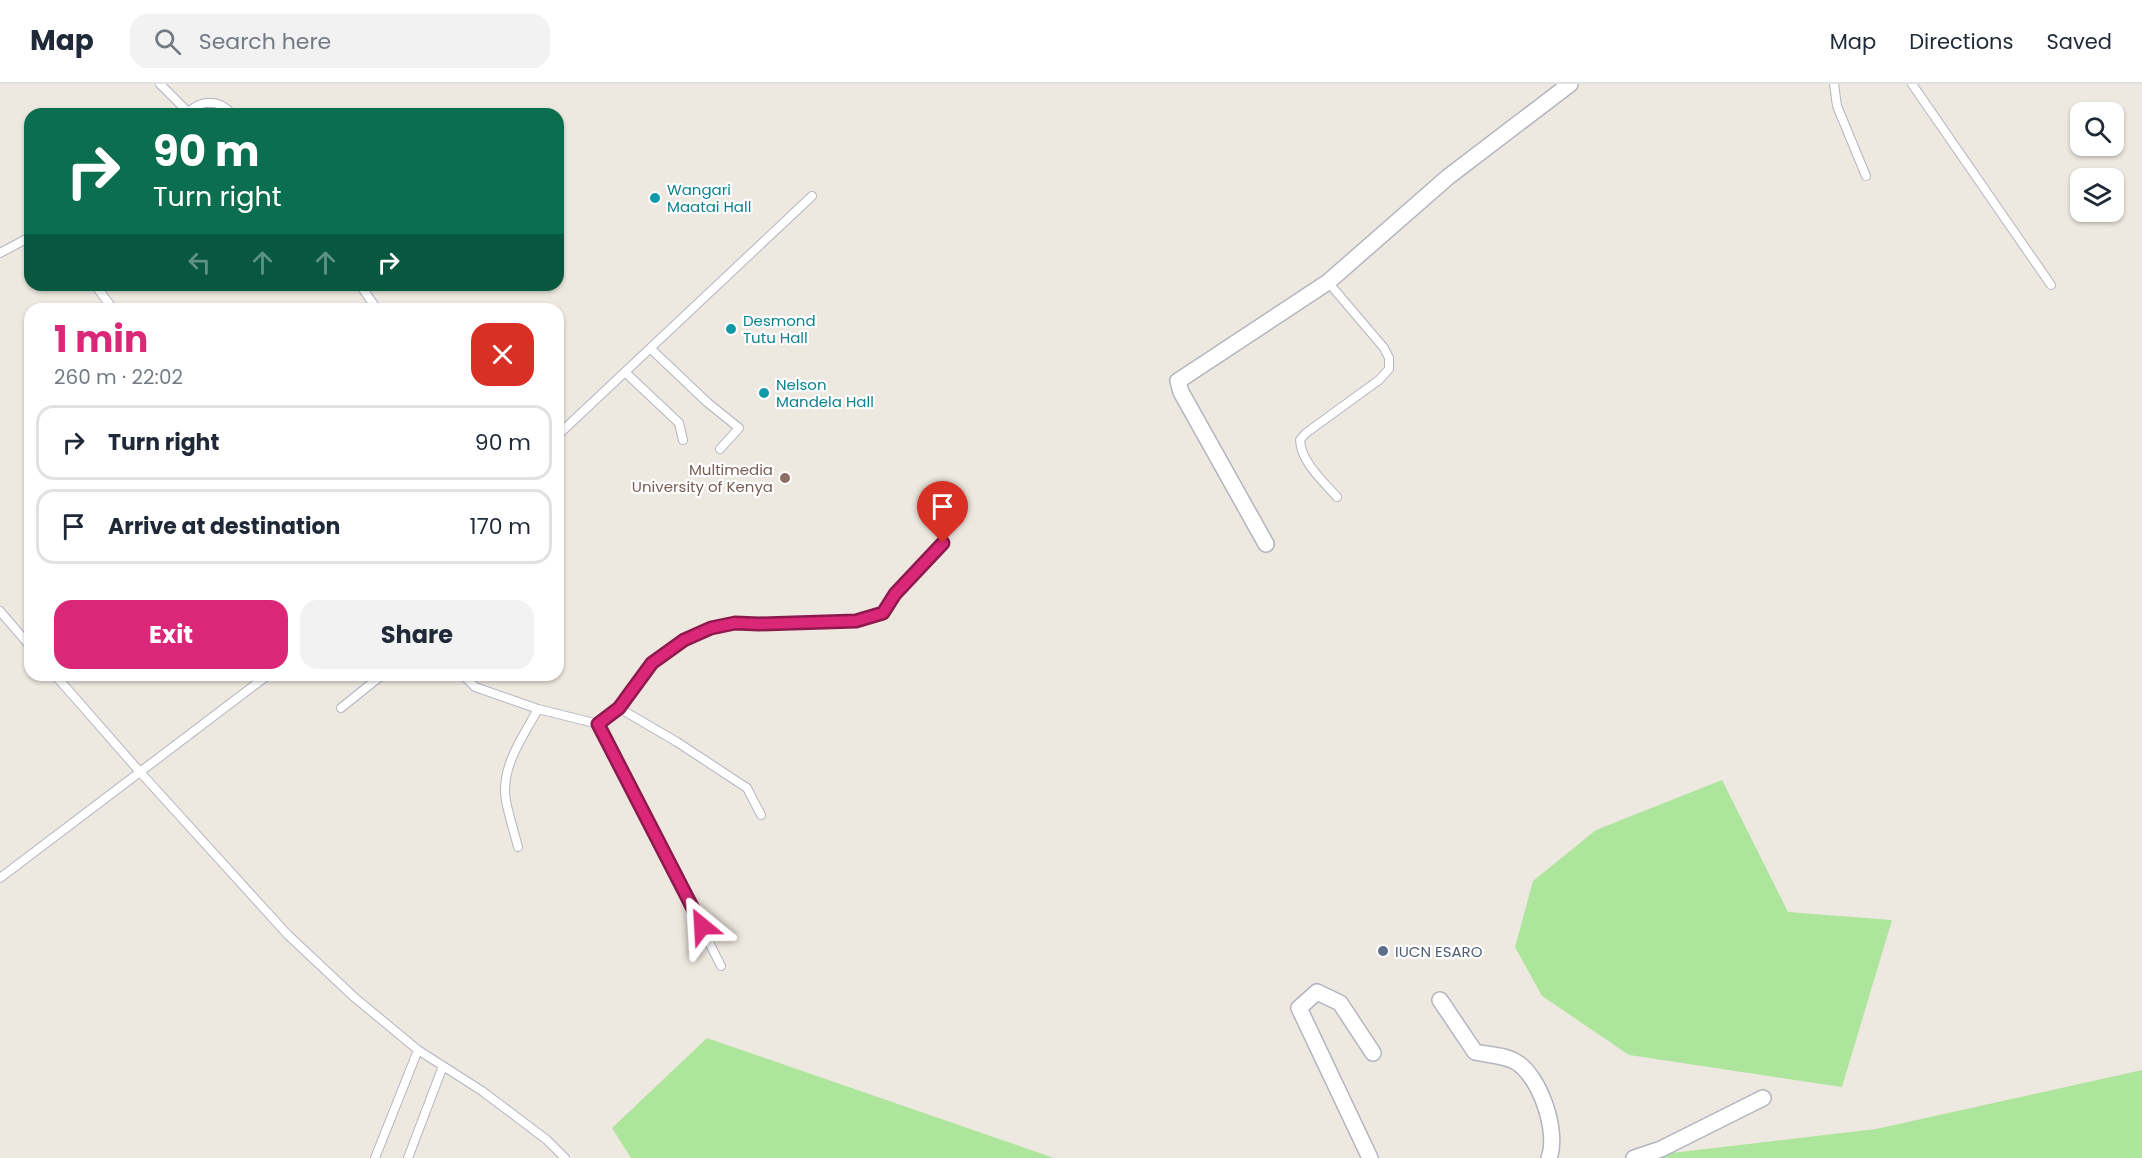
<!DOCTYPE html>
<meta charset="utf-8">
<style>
:root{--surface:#fff;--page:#f2f2f3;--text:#1f2937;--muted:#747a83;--line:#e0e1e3;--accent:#db2777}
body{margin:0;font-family:Poppins,sans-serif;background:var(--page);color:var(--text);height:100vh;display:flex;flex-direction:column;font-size:22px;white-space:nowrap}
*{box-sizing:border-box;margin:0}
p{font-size:20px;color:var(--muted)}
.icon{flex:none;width:33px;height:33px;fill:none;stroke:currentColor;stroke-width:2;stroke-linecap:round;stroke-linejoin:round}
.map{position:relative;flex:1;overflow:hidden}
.panel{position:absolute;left:24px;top:219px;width:540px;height:378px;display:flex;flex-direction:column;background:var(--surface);border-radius:18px;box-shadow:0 2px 4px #0004}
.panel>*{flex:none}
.banner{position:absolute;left:24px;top:24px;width:540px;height:183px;border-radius:18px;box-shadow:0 2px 4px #0004;background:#0b6e4f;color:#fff;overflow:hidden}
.tools{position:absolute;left:2070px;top:18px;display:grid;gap:12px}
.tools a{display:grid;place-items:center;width:54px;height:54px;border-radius:12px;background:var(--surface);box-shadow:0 2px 4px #0004;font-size:30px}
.pin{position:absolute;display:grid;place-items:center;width:51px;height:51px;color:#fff;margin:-62px -26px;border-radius:50% 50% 50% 0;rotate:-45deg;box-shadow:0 0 6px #0007}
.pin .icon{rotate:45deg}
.me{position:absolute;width:66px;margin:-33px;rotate:333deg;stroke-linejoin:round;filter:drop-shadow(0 0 4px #0008)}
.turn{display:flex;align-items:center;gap:21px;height:126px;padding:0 30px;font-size:27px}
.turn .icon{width:78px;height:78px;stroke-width:2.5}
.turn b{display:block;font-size:42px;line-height:51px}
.lanes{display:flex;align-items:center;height:57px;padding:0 30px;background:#0003;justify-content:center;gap:30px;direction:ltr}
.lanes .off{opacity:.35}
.round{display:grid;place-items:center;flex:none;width:63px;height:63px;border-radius:18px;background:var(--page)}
.overview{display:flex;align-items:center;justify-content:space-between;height:102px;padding:0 30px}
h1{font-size:36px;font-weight:700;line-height:45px;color:var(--accent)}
.cta{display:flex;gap:12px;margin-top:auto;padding:12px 30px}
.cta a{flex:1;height:69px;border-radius:18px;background:var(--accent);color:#fff;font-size:24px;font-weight:700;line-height:69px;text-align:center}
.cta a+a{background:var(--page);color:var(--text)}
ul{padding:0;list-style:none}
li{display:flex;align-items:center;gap:18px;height:75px;margin:0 12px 9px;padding:0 18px;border:3px solid var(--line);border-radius:18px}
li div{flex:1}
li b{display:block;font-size:22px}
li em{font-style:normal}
header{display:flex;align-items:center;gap:36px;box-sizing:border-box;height:84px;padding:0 30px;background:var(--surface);border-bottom:2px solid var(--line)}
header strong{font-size:28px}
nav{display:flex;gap:33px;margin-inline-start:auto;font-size:21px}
.search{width:420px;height:54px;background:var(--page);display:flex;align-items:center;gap:15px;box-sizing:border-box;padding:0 21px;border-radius:18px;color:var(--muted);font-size:22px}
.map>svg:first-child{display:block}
</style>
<header>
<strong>Map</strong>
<div class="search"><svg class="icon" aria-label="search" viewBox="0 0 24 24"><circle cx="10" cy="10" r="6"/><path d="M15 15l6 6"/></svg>Search here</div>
<nav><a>Map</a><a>Directions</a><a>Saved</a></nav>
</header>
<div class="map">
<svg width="2142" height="1074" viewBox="0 0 2142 1074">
<rect width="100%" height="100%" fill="#eee9e0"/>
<path fill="#aee59c" d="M1722,696L1788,828L1892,836L1842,1003L1629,971L1542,912L1515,863L1533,797L1596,746Z
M707,954L1054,1074H631L612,1044Z
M2142,986V1074H1629L1876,1045Z"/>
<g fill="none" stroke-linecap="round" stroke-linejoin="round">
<defs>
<path id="lane" d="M160,0L188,28
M1834,0L1837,22L1866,92
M1912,0L2051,201
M187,30C200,15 219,15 232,30
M0,169L30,153
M1328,198L1384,264L1389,274V285L1379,296L1306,349L1300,356C1301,378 1323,397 1337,413
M95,201L113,225
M360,201L377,225
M651,265L708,319L739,344L720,365
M626,289L679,339L683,356
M558,351L812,112
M0,527L30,562
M55,591L140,688L287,850L354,913L418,966L482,1007L547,1056L565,1074
M463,591L475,603L538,625L598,640L721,882
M341,624L382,591
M619,624L677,658L747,704L761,731
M598,640L619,624L653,579L684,556L711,544L735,539L759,540L856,537L883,529L895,510L943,459
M518,763C514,748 509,732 506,717C500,683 523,653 538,625
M0,794L268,591
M375,1074L418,966
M408,1074L443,982"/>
<path id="street" d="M1266,460L1181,308L1178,297L1328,198L1448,93L1570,0
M1440,916L1475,968C1488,971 1505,971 1516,978C1540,992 1559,1048 1549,1074
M1370,1074L1299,924L1317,908L1340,919L1373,969
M1634,1074L1661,1065L1763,1014"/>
</defs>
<use href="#lane" stroke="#b3b4c0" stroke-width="10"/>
<use href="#street" stroke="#b3b4c0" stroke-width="18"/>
<use href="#lane" stroke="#fff" stroke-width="8"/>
<use href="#street" stroke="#fff" stroke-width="15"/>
</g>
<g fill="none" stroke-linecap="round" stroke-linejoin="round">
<defs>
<path id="route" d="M702,842L598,640L619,624L652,579L684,556L711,544L735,539L759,540L856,537L883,529L895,510L943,459"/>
</defs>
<use href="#route" stroke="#8e194d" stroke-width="15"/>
<use href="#route" stroke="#db2777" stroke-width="10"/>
</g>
<g fill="#0f9aa8" stroke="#fff" stroke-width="2">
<circle cx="655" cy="114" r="6"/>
<circle cx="731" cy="245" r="6"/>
<circle cx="764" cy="309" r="6"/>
</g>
<circle fill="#8d6e63" stroke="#fff" stroke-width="2" cx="785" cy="394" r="6"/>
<circle fill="#5c6f8a" stroke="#fff" stroke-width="2" cx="1383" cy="867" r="6"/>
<g text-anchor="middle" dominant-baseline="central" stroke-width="4.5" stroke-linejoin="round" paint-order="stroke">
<g font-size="15" fill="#0d838f" stroke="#fff" text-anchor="start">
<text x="667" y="105">Wangari<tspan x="667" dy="17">Maatai Hall</tspan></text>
<text x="743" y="236">Desmond<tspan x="743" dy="17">Tutu Hall</tspan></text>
<text x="776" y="300">Nelson<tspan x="776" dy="17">Mandela Hall</tspan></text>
</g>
<g font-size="15" fill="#785e54" stroke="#fff" text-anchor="end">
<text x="773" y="385">Multimedia<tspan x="773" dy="17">University of Kenya</tspan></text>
</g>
<g font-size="15" fill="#4e5e75" stroke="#fff" text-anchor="start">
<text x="1395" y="867">IUCN ESARO</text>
</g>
</g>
</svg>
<div class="tools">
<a><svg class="icon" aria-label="search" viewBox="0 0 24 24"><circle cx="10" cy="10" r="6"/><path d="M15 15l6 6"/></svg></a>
<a><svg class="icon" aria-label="layers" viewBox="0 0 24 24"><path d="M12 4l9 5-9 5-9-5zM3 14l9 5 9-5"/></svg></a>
</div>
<div class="pin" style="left:943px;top:459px;background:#d93025"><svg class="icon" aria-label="arrive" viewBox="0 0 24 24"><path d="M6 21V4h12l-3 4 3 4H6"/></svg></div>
<svg class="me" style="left:702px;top:842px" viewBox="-20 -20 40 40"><path d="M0-17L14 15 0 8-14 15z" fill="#db2777" stroke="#fff" stroke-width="4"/></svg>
<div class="banner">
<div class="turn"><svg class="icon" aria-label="right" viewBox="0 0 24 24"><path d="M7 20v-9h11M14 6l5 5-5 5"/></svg><div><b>90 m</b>Turn right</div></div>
<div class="lanes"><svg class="icon off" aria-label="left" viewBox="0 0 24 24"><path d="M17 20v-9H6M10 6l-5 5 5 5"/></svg><svg class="icon off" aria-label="ahead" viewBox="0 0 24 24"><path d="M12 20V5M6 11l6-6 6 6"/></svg><svg class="icon off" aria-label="ahead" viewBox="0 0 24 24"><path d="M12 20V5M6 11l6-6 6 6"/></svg><svg class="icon" aria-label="right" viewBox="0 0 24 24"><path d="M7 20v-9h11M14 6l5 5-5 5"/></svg></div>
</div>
<section class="panel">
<div class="overview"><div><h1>1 min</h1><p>260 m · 22:02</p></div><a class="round" style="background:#d93025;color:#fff"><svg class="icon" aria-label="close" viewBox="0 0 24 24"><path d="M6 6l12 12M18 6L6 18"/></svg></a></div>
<ul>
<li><svg class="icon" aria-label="right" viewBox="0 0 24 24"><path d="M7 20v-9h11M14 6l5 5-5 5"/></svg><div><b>Turn right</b></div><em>90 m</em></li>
<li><svg class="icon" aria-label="arrive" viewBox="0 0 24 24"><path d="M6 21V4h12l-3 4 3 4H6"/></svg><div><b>Arrive at destination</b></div><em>170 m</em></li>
</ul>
<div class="cta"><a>Exit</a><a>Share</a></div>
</section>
</div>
